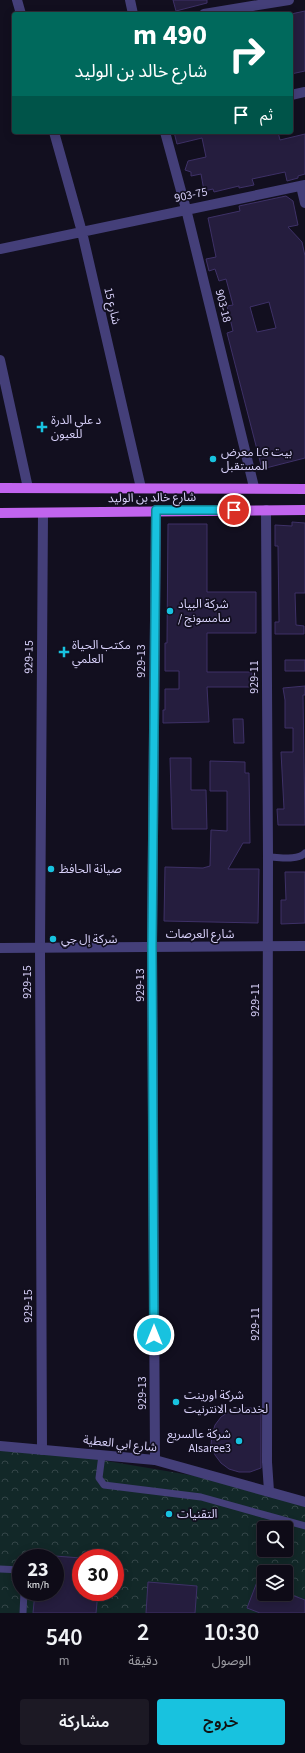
<!DOCTYPE html>
<html lang="ar">
<meta charset="utf-8">
<style>
:root{--surface:#0e0b17;--page:#1c1924;--text:#f1f3f6;--muted:#9b9ba1;--line:#2e2b36;--accent:#18c2df}
body{margin:0;font-family:"Source Sans 3","Noto Sans Arabic",sans-serif;background:var(--page);color:var(--text);direction:rtl;height:100vh;display:flex;flex-direction:column;font-size:15px;white-space:nowrap}
*{box-sizing:border-box;margin:0}
p{font-size:13px;color:var(--muted)}
.icon{flex:none;width:22px;height:22px;fill:none;stroke:currentColor;stroke-width:2;stroke-linecap:round;stroke-linejoin:round}
.map{position:relative;height:1613px;overflow:hidden;direction:ltr}
.details{display:flex;flex-direction:column;background:var(--surface);flex:1}
.details>*{flex:none}
.guide{position:absolute;left:12px;top:12px;width:281px;height:122px;border-radius:4px;box-shadow:0 2px 10px #0003,0 0 0 1px var(--line);direction:rtl;background:#00695c;color:#fff;overflow:hidden}
.controls{position:absolute;left:257px;top:1521px;display:grid;gap:8px}
.controls a{display:grid;place-items:center;width:36px;height:36px;border-radius:4px;background:var(--surface);box-shadow:0 2px 10px #0003,0 0 0 1px var(--line);font-size:20px}
.speed{position:absolute;left:12px;top:1549px;display:flex;gap:8px;font-size:20px;font-weight:700;text-align:center}
.speed>*{display:grid;place-content:center;width:52px;height:52px;border-radius:50%;background:var(--surface);box-shadow:0 2px 10px #0003,0 0 0 1px var(--line);line-height:1}
.speed small{font-size:10px;font-weight:400}
.speed .limit{border:6px solid #d22;background:#fff;color:#111}
.pin{position:absolute;display:grid;place-items:center;width:34px;height:34px;color:#fff;margin:-17px;border:2px solid #fff;border-radius:50%;box-shadow:0 1px 4px #0007}
.me{position:absolute;width:44px;margin:-22px;rotate:0deg;stroke-linejoin:round;filter:drop-shadow(0 0 3px #0008)}
.turn{display:flex;align-items:center;gap:14px;height:84px;padding:0 20px;font-size:18px}
.turn .icon{width:52px;height:52px;stroke-width:2.5}
.turn b{display:block;font-size:28px;line-height:34px}
.then{display:flex;align-items:center;height:38px;padding:0 20px;background:#0003;gap:8px;font-size:15px}
.eta{display:flex;justify-content:space-evenly;align-items:center;height:68px;text-align:center}
.eta b{font-size:24px;font-weight:600;line-height:28px}
.primary-button{display:flex;gap:8px;margin-top:auto;padding:8px 20px}
.primary-button a{flex:1;height:46px;border-radius:4px;background:var(--accent);color:#111;font-size:16px;font-weight:600;line-height:46px;text-align:center}
.primary-button a+a{background:var(--page);color:var(--text)}
.map>svg:first-child{display:block}
</style>
<div class="map">
<svg width="305" height="1613" viewBox="0 0 305 1613">
<defs>
<pattern id="park-crowns" width="20" height="18" patternUnits="userSpaceOnUse"><rect width="20" height="18" fill="#122828"/><path d="M2 6a3 3 0 1 1 6 0M12 15a3 3 0 1 1 6 0" fill="none" stroke="#344648"/></pattern>
</defs>
<rect width="100%" height="100%" fill="#120f1f"/>
<path fill="url(#park-crowns)" fill-rule="evenodd" d="M0,1445L42,1450L249,1485L305,1503V1613H0ZM264,1528H286V1550H264ZM21,1558H55V1592H21ZM81,1558H115V1592H81ZM264,1572H286V1594H264Z"/>
<path fill="#251d3e" stroke="#3e3167" fill-rule="evenodd" d="M173,0H207V3L176,11Z
M305,11V71L291,74V14Z
M174,132H278L280,140L305,134V174L298,176V178L287,181L285,172L252,179L254,185L239,188V186L214,192L213,189L204,191L201,174L191,176V172L185,170L188,161L206,157L202,138L177,144Z
M286,196L293,201L298,225L288,227L302,242L305,256V458L262,469L227,333L233,331L227,306L233,305L226,279L219,281L215,269L209,271L206,259L216,257L208,218L240,211L239,206ZM269,302L276,328L257,332L250,307Z
M292,522L305,523V593H295L296,625L304,626V634H275V622H279L278,546H275V525L292,526Z
M168,524H207V592H256V633H207V672H252V687H207L209,722L163,723V710H165V689H179V671H165V643H167Z
M285,660H305V671H285Z
M305,686V695H303L305,825H278L277,809H284L281,752H293V728H285V700L283,688Z
M233,719H243L244,743H234Z
M170,758H191V790H206L207,829H172Z
M210,761L245,762V773H249L250,843H243L228,869H259L258,923L164,921L165,867L203,868L210,866L211,830L227,831V791H210Z
M285,872H305V923L281,924V900H286Z
M240,1408H252L261,1412V1468L250,1472H239L229,1469L221,1463L215,1455L211,1445L212,1435L215,1425L221,1417L230,1411Z
M55,1556L81,1558V1592H98L96,1613H33L35,1592H55Z
M148,1582L197,1586L195,1613H146Z
M257,1582L264,1585V1594H289L305,1600V1613H260L247,1608Z"/>
<g fill="none" stroke-linecap="round" stroke-linejoin="round">
<path stroke="#443f79" stroke-width="7" d="M268,857C279,857 297,861 305,853
M102,1455L99,1478L104,1485L201,1497L305,1526
M0,1569L21,1570
M23,1613L24,1592"/>
<path stroke="#443f79" stroke-width="10" d="M17,0L21,14
M130,0L133,14
M204,14L289,0
M291,95L305,92
M54,132L82,232L141,488
M165,132L186,209L254,487
M301,186L305,203
M0,249L305,185
M0,360L28,488
M266,510L268,857L267,1462L269,1491
M42,1450L40,947L43,513
M155,1460L152,947L156,510"/>
<path stroke="#443f79" stroke-width="10" d="M0,948L305,946
M0,1446L155,1460L305,1502"/>
<path stroke="#c164ee" stroke-width="10" d="M0,488L305,489
M0,513L305,510"/>
</g>
<g fill="none" stroke-linecap="round" stroke-linejoin="round">
<defs>
<path id="route" d="M154,1335L152,947L156,510H234"/>
</defs>
<use href="#route" stroke="#107e91" stroke-width="10"/>
<use href="#route" stroke="#18c2df" stroke-width="7"/>
</g>
<g fill="#18c2df" stroke="#120f1f" stroke-width="1.5">
<path d="M40 421h4v4h4v4h-4v4h-4v-4h-4v-4h4z"/>
<circle cx="213" cy="459" r="4"/>
<circle cx="170" cy="611" r="4"/>
<path d="M62 646h4v4h4v4h-4v4h-4v-4h-4v-4h4z"/>
<circle cx="51" cy="869" r="4"/>
<circle cx="53" cy="939" r="4"/>
<circle cx="176" cy="1402" r="4"/>
<circle cx="239" cy="1441" r="4"/>
<circle cx="169" cy="1514" r="4"/>
</g>
<g text-anchor="middle" dominant-baseline="central" stroke-width="3.5" stroke-linejoin="round" paint-order="stroke">
<g font-size="12" fill="#d8d1fa" stroke="#120f1f">
<text transform="translate(191 195) rotate(-12)">903-75</text>
<text transform="translate(112 306) rotate(77)">شارع 15</text>
<text transform="translate(223 306) rotate(76)">903-18</text>
<text transform="translate(152 498) rotate(-1)">شارع خالد بن الوليد</text>
<text transform="translate(29 657) rotate(-89)">929-15</text>
<text transform="translate(141 661) rotate(-90)">929-13</text>
<text transform="translate(254 677) rotate(-90)">929-11</text>
<text x="200" y="934">شارع العرصات</text>
<text transform="translate(27 982) rotate(-90)">929-15</text>
<text transform="translate(140 985) rotate(-90)">929-13</text>
<text transform="translate(255 1000) rotate(-90)">929-11</text>
<text transform="translate(28 1306) rotate(-90)">929-15</text>
<text transform="translate(255 1324) rotate(-90)">929-11</text>
<text transform="translate(142 1393) rotate(-90)">929-13</text>
<text transform="translate(120 1444) rotate(6)">شارع ابي العطية</text>
</g>
<g font-size="12" fill="#d8d1fa" stroke="#120f1f" text-anchor="start">
<text x="51" y="420">د علي الدرة<tspan x="51" dy="14">للعيون</tspan></text>
<text x="221" y="452">معرض LG بيت<tspan x="221" dy="14">المستقبل</tspan></text>
<text x="178" y="604">شركة البياد<tspan x="178" dy="14">/ سامسونج</tspan></text>
<text x="72" y="645">مكتب الحياة<tspan x="72" dy="14">العلمي</tspan></text>
<text x="59" y="869">صيانة الحافظ</text>
<text x="61" y="939">شركة إل جي</text>
<text x="184" y="1395">شركة اورينت<tspan x="184" dy="14">لخدمات الانترنيت</tspan></text>
<text x="231" y="1434" text-anchor="end">شركة عالسريع<tspan x="231" dy="14">Alsaree3</tspan></text>
<text x="177" y="1514">التقنيات</text>
</g>
</g>
</svg>
<div class="controls">
<a><svg class="icon" aria-label="search" viewBox="0 0 24 24"><circle cx="10" cy="10" r="6"/><path d="M15 15l6 6"/></svg></a>
<a><svg class="icon" aria-label="layers" viewBox="0 0 24 24"><path d="M12 4l9 5-9 5-9-5zM3 14l9 5 9-5"/></svg></a>
</div>
<div class="speed"><div>23<small>km/h</small></div><div class="limit">30</div></div>
<div class="pin" style="left:234px;top:510px;background:#d93025"><svg class="icon" aria-label="arrive" viewBox="0 0 24 24"><path d="M6 21V4h12l-3 4 3 4H6"/></svg></div>
<svg class="me" style="left:154px;top:1335px" viewBox="-20 -20 40 40"><circle r="17" fill="#18c2df" stroke="#fff" stroke-width="3"/><path d="M0-11L8 9 0 5-8 9z" fill="#fff"/></svg>
<div class="guide">
<div class="turn"><svg class="icon" aria-label="right" viewBox="0 0 24 24"><path d="M7 20v-9h11M14 6l5 5-5 5"/></svg><div><b>490 m</b>شارع خالد بن الوليد</div></div>
<div class="then">ثم<svg class="icon" aria-label="arrive" viewBox="0 0 24 24"><path d="M6 21V4h12l-3 4 3 4H6"/></svg></div>
</div>
</div>
<section class="details">
<div class="eta">
<div><b>10:30</b><p>الوصول</p></div>
<div><b>2</b><p>دقيقة</p></div>
<div><b>540</b><p>m</p></div>
</div>
<div class="primary-button"><a>خروج</a><a>مشاركة</a></div>
</section>
